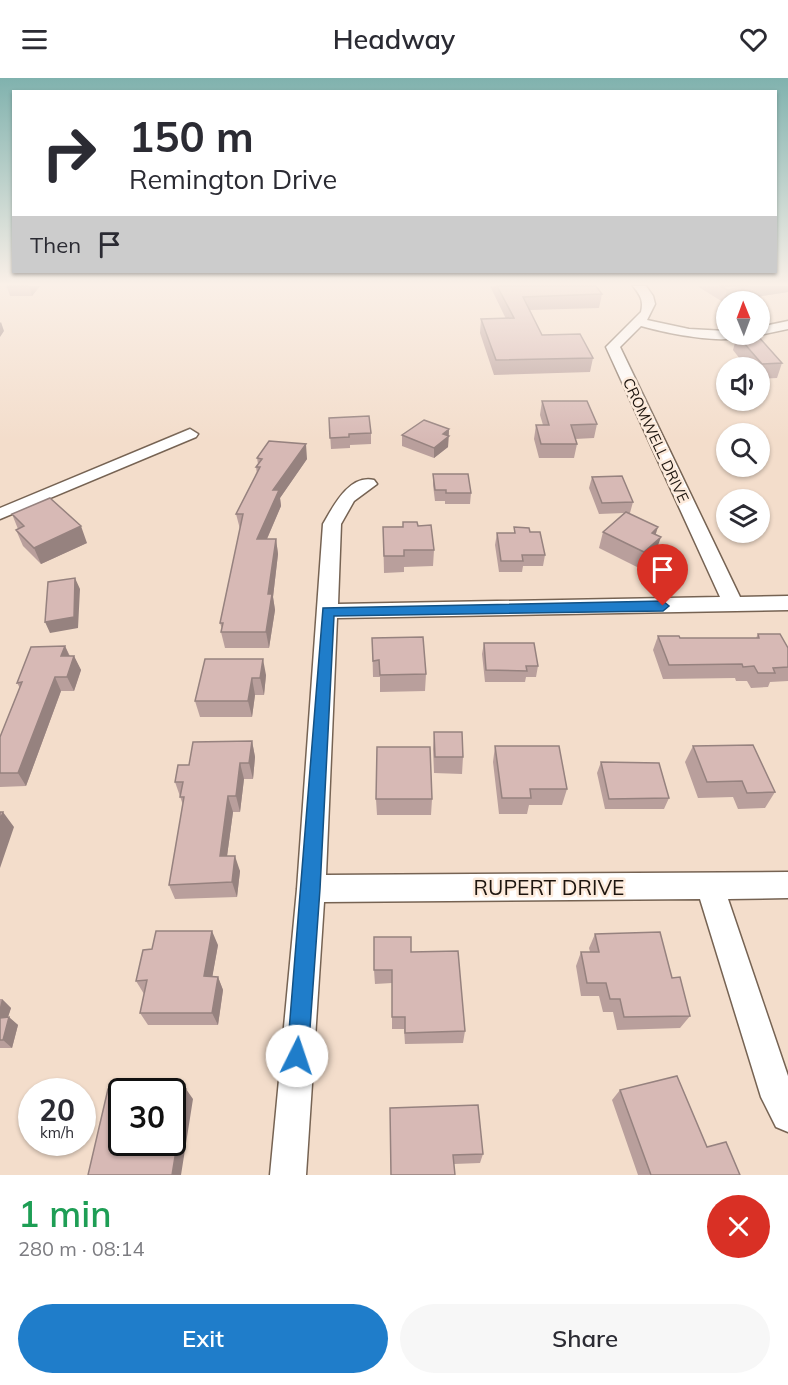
<!DOCTYPE html>
<meta charset="utf-8">
<style>
:root{--surface:#fff;--page:#f7f7f7;--text:#2b2b33;--muted:#7c7c81;--accent:#1f7dca}
body{margin:0;font-family:Mulish,sans-serif;background:var(--page);color:var(--text);height:100vh;display:flex;flex-direction:column;font-size:22px;white-space:nowrap}
*{box-sizing:border-box;margin:0}
p{font-size:20px;color:var(--muted)}
.icon{flex:none;width:33px;height:33px;fill:none;stroke:currentColor;stroke-width:2;stroke-linecap:round;stroke-linejoin:round}
.map{position:relative;height:1097px;overflow:hidden}
.sheet{display:flex;flex-direction:column;background:var(--surface);flex:1}
.sheet>*{flex:none}
.banner{position:absolute;left:12px;top:12px;width:765px;height:183px;border-radius:0px;box-shadow:0 2px 4px #0004;background:#fff;color:var(--text);overflow:hidden}
.needle{width:39px;rotate:359deg}
.controls{position:absolute;left:716px;top:213px;display:grid;gap:12px}
.controls a{display:grid;place-items:center;width:54px;height:54px;border-radius:50%;background:var(--surface);box-shadow:0 2px 4px #0004;font-size:30px}
.speed{position:absolute;left:18px;top:1000px;display:flex;gap:12px;font-size:30px;font-weight:700;text-align:center}
.speed>*{display:grid;place-content:center;width:78px;height:78px;border-radius:50%;background:var(--surface);box-shadow:0 2px 4px #0004;line-height:1}
.speed small{font-size:15px;font-weight:400}
.speed .limit{border:3px solid #111;border-radius:9px;background:#fff;color:#111}
.pin{position:absolute;display:grid;place-items:center;width:51px;height:51px;color:#fff;margin:-62px -26px;border-radius:50% 50% 50% 0;rotate:-45deg;box-shadow:0 0 6px #0007}
.pin .icon{rotate:45deg}
.me{position:absolute;width:66px;margin:-33px;rotate:4deg;stroke-linejoin:round;filter:drop-shadow(0 0 4px #0008)}
.turn{display:flex;align-items:center;gap:21px;height:126px;padding:0 18px;font-size:27px}
.turn .icon{width:78px;height:78px;stroke-width:2.5}
.turn b{display:block;font-size:42px;line-height:51px}
.then{display:flex;align-items:center;height:57px;padding:0 18px;background:#0003;gap:12px;font-size:22px}
.round{display:grid;place-items:center;flex:none;width:63px;height:63px;border-radius:32px;background:var(--page)}
.headline{display:flex;align-items:center;justify-content:space-between;height:102px;padding:0 18px}
h1{font-size:36px;font-weight:600;line-height:45px;color:#1e9e55}
.button{display:flex;gap:12px;margin-top:auto;padding:12px 18px}
.button a{flex:1;height:69px;border-radius:36px;background:var(--accent);color:#fff;font-size:24px;font-weight:600;line-height:69px;text-align:center}
.button a+a{background:var(--page);color:var(--text)}
header{display:flex;justify-content:space-between;align-items:center;height:78px;padding:0 18px;background:var(--surface);font-size:27px;font-weight:600}
.map>svg:first-child{display:block}
</style>
<header><svg class="icon" aria-label="menu" viewBox="0 0 24 24"><path d="M4 6h16M4 12h16M4 18h16"/></svg>Headway<svg class="icon" aria-label="heart" viewBox="0 0 24 24"><path d="M12 20l-8-8c-3-5 5-10 8-4 3-6 11-1 8 4z"/></svg></header>
<div class="map">
<svg width="788" height="1097" viewBox="0 0 788 1097">
<rect width="100%" height="100%" fill="#f3ddcb"/>
<g fill="none" stroke-linecap="round" stroke-linejoin="round">
<defs>
<path id="street" d="M633,208H646L653,218L655,226L647,242L689,251L726,253V256H746C729,269 662,254 641,248L620,269L740,519L788,518V532L337,540L326,797L788,794V820L728,821L788,998V1054L776,1049L761,1019L700,821L324,824L306,1097H270L297,811L323,446C333,429 349,396 374,402L377,406L354,423L341,446L338,526L720,519L606,269L641,234C644,222 640,217 633,208Z
M788,243V251L759,257L758,256L759,249Z
M190,351L198,356L196,359L0,441V430Z"/>
</defs>
<use href="#street" stroke="#766353" stroke-width="3"/>
<use href="#street" fill="#fff" fill-rule="evenodd"/>
</g>
<path fill="#b99f9c" d="M40,208L32,218H10L7,209Z
M490,208H596L602,216L599,230L530,232L542,257L593,280L590,294L494,297L480,255L481,241H506Z
M697,208H788V214L723,224Z
M737,257L782,285L777,300L759,301V290H747L733,272Z
M542,323L597,346L594,360L575,361L577,366L574,380H539L534,361L536,347H543L540,337Z
M329,340L371,355V366L350,367V370L331,371Z
M449,351L448,369L434,380L402,368V357Z
M257,380L307,381L280,420L281,428L267,461H276L278,476L273,519L275,532L269,570H225L221,554L222,551L220,545L240,451L236,436L257,396L256,389L258,386Z
M433,396L471,415L470,426H445V423H435L433,407Z
M592,399L633,424L630,435H629L656,457L655,476L639,490L599,470L603,454L624,435L599,436L589,410Z
M12,436L87,465L41,486L23,468L16,452L18,451Z
M418,448L434,472L433,488L404,489V494L384,495L383,449Z
M514,449L530,454L545,477L543,488H523L522,494H499L495,467L497,455H514Z
M758,556L788,570V603L770,604L768,609L751,610L747,603H736L735,600L663,601L653,572L658,558L680,560H756Z
M372,560L426,596L425,613L380,614V599H373Z
M484,565L538,588L536,599H526L525,604H485L482,576Z
M65,568L70,578H74L81,592L74,613H61L26,708L0,709V659L20,610L17,605Z
M205,581L266,597L264,617H255L252,639H200L195,623Z
M434,654L463,679L462,696L434,695L433,671Z
M252,663L255,679L253,701H244L240,734H233L227,778L240,793L237,819L175,821L169,807L183,727L175,704L189,687Z
M495,668L567,711L562,727H529L527,736H499L493,684Z
M693,668L775,714L765,730L738,731L733,719L698,720L685,684Z
M601,684L669,720L664,731H605L597,695Z
M376,721H432L431,737H377Z
M595,856L672,900L690,938L680,950L617,952L613,934H603L599,918H581L576,888L581,874H590L589,870Z
M218,867L212,899H218L223,912L218,947H148L140,935L144,916L136,903Z
M411,874L465,953L463,965L405,966L404,951H392V905L375,906L374,892Z
M0,921H2L11,930L8,939L18,947L12,970H0Z
M620,1012L707,1069L740,1097H638L612,1022Z
M390,1030L483,1076L480,1085L454,1086Z"/>
<path fill="#96827f" d="M29,208H40L32,218Z
M749,208H788V214L723,224L727,212Z
M1,244L4,253L0,259V245Z
M449,351L448,369L434,380V370L443,356Z
M306,366L307,381L280,420L281,428L260,477L257,461L273,412Z
M81,448L87,465L41,486L34,470Z
M658,449L653,465L661,459L655,476L639,490L644,474L652,455Z
M276,461L278,476L273,519L275,532L269,570L266,554L268,516Z
M75,500L80,511L78,550L50,555L45,544Z
M65,568L71,582L61,578Z
M74,578L81,592L74,613L67,599Z
M263,581L266,597L264,617L260,600Z
M55,599L61,613L26,708L18,695Z
M252,600L255,617L252,639L248,623Z
M252,663L255,679L253,701L249,685Z
M240,685L244,701L240,734L236,718Z
M228,718L233,734L225,793L220,778Z
M3,734L14,749L0,790V742Z
M235,778L240,793L237,819L232,804Z
M212,853L218,867L210,912L204,898Z
M218,899L223,912L218,947L212,935Z
M2,921L11,930L5,948L0,943V929Z
M9,939L18,947L12,970L3,962Z
M186,1011L193,1021L181,1097H172Z"/>
<path fill="#d7b9b5" stroke="#96827f" stroke-width="1.5" fill-rule="evenodd" d="M7,208H29L7,209Z
M497,208H596L602,216L523,219L542,257L580,256L593,280L496,282L481,241L514,240Z
M721,208H749L727,212Z
M737,257H757L782,285L762,286Z
M542,323H587L597,346L571,347L577,366H541L536,347H549Z
M369,338L371,355L349,356V359L330,360L329,340Z
M424,342L449,351L443,356L449,358L434,370L402,357Z
M269,363L306,366L273,412H279L257,461H276L268,516H272L266,554H221L223,545H220L243,436H236L260,389H256L262,381L257,380Z
M433,396H468L471,415H446V412H435Z
M622,398L633,424L602,425L592,399Z
M50,420L81,448L34,470L16,452L24,448L12,436Z
M626,434L658,449L652,455L661,459L644,474L603,454Z
M403,444H417L418,448L431,447L434,472H404V478H384L383,449H403Z
M514,449L529,450L530,454H540L545,477H522L523,483H501L497,455H515Z
M75,500L74,539L45,544L48,504Z
M758,556H780L788,570V589L773,590L775,595H758L754,588L743,589L742,586L669,587L658,558H679L680,560H759Z
M423,559L426,596L380,597L379,582L373,583L372,560Z
M484,565H534L538,588H526L527,593L486,592Z
M65,568L61,578H74L67,599H55L18,695H0V659L22,604L17,605L31,569Z
M205,581H263L260,600H252L248,623H195Z
M434,654H462L463,679H435Z
M252,663L249,685H240L236,718H228L220,778H235L232,804L169,807L184,719H180L183,704H175L178,687H189L193,664Z
M753,667L775,714L747,715L742,703L707,704L693,668Z
M495,668H559L567,711H530L531,720H502Z
M377,669H430L432,721H376Z
M601,684L659,685L669,720L609,721Z
M0,734H3L0,742Z
M156,853H212L204,898L218,899L212,935H140L147,902L136,903L143,872L152,871Z
M660,854L672,900L680,899L690,938L624,939L620,921H610L606,905H587L581,874H599L595,856Z
M374,859H411V874L458,873L465,953L405,955V939H392V892H374Z
M9,939L3,962H0V940Z
M677,998L707,1069L726,1064L740,1097H651L620,1012Z
M108,1011H186L172,1097H88ZM122,1014H172V1065H122Z
M478,1027L483,1076L453,1077L455,1097H391L390,1030Z"/>
<linearGradient id="sky" x2="0" y2="1"><stop stop-color="#80b2ae"/><stop offset="0.57" stop-color="#faf0e8"/><stop offset="1" stop-color="#faf0e8" stop-opacity="0"/></linearGradient>
<rect width="788" height="362" fill="url(#sky)"/>
<path fill="#1f7dca" stroke="#145183" stroke-width="1.5" d="M663,523L669,528L663,533L334,538L320,811L308,978L305,985L297,988L290,985L287,978L323,530Z"/>
<g text-anchor="middle" dominant-baseline="central" stroke-width="5" stroke-linejoin="round" paint-order="stroke">
<g font-size="15" fill="#1d150f" stroke="#fdebdc">
<text transform="translate(656 362) rotate(65)">CROMWELL DRIVE</text>
</g>
<g font-size="21" fill="#1d150f" stroke="#fdebdc">
<text x="549" y="809">RUPERT DRIVE</text>
</g>
</g>
</svg>
<div class="controls">
<a><svg class="needle" viewBox="-14 -14 28 28"><path d="M0-13l5 13h-10z" fill="#e53935"/><path d="M0 13l5-13h-10z" fill="#7c7c81"/></svg></a>
<a><svg class="icon" aria-label="sound" viewBox="0 0 24 24"><path d="M4 9h4l5-4v14l-5-4H4zM17 9q2 3 0 6"/></svg></a>
<a><svg class="icon" aria-label="search" viewBox="0 0 24 24"><circle cx="10" cy="10" r="6"/><path d="M15 15l6 6"/></svg></a>
<a><svg class="icon" aria-label="layers" viewBox="0 0 24 24"><path d="M12 4l9 5-9 5-9-5zM3 14l9 5 9-5"/></svg></a>
</div>
<div class="speed"><div>20<small>km/h</small></div><div class="limit">30</div></div>
<div class="pin" style="left:663px;top:528px;background:#d93025"><svg class="icon" aria-label="arrive" viewBox="0 0 24 24"><path d="M6 21V4h12l-3 4 3 4H6"/></svg></div>
<svg class="me" style="left:297px;top:978px" viewBox="-20 -20 40 40"><circle r="19" fill="#fff"/><path d="M0-13L10 11 0 6-10 11z" fill="#1f7dca"/></svg>
<div class="banner">
<div class="turn"><svg class="icon" aria-label="right" viewBox="0 0 24 24"><path d="M7 20v-9h11M14 6l5 5-5 5"/></svg><div><b>150 m</b>Remington Drive</div></div>
<div class="then">Then<svg class="icon" aria-label="arrive" viewBox="0 0 24 24"><path d="M6 21V4h12l-3 4 3 4H6"/></svg></div>
</div>
</div>
<section class="sheet">
<div class="headline"><div><h1>1 min</h1><p>280 m · 08:14</p></div><a class="round" style="background:#d93025;color:#fff"><svg class="icon" aria-label="close" viewBox="0 0 24 24"><path d="M6 6l12 12M18 6L6 18"/></svg></a></div>
<div class="button"><a>Exit</a><a>Share</a></div>
</section>
